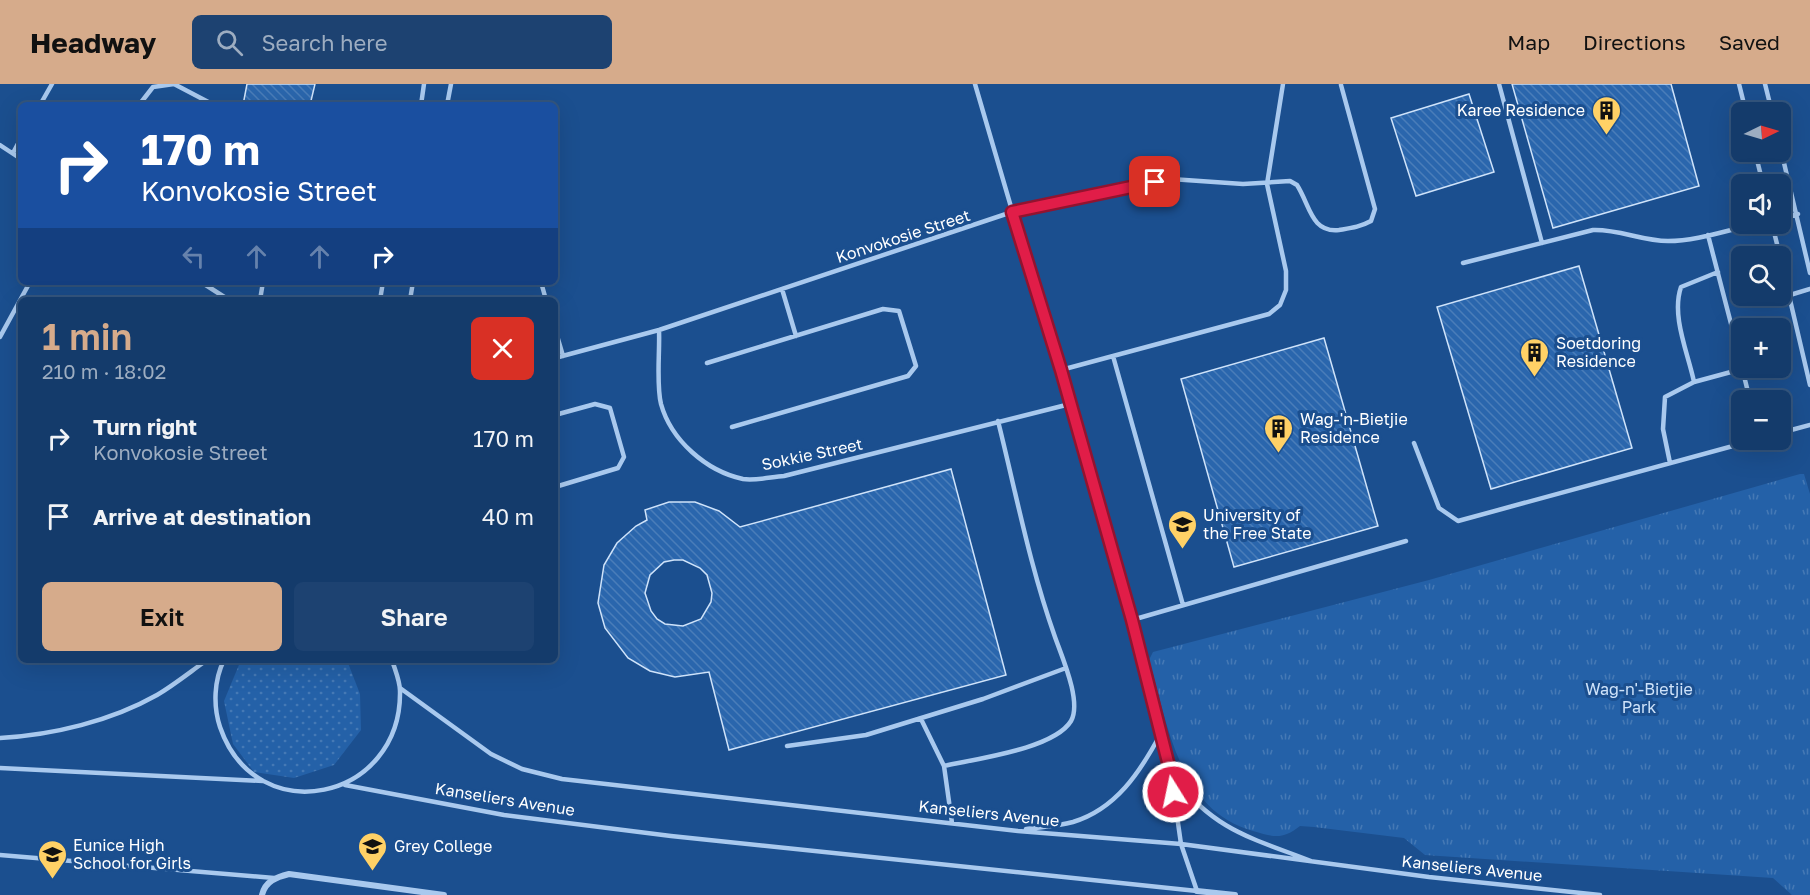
<!DOCTYPE html>
<meta charset="utf-8">
<style>
:root{--surface:#143b6b;--page:#1d4271;--text:#f1f3f6;--muted:#9dadc1;--line:#33557e;--accent:#d6ab8b}
body{margin:0;font-family:"Golos Text",sans-serif;background:var(--page);color:var(--text);height:100vh;display:flex;flex-direction:column;font-size:22px;white-space:nowrap}
*{box-sizing:border-box;margin:0}
p{font-size:20px;color:var(--muted)}
.icon{flex:none;width:33px;height:33px;fill:none;stroke:currentColor;stroke-width:2;stroke-linecap:round;stroke-linejoin:round}
.map{position:relative;flex:1;overflow:hidden}
.details{position:absolute;left:18px;top:213px;width:540px;height:366px;display:flex;flex-direction:column;background:var(--surface);border-radius:9px;box-shadow:0 6px 24px #0002,0 0 0 2px var(--line)}
.details>*{flex:none}
.guide{position:absolute;left:18px;top:18px;width:540px;height:183px;border-radius:9px;box-shadow:0 6px 24px #0002,0 0 0 2px var(--line);background:#1a4fa0;color:#fff;overflow:hidden}
.needle{width:39px;rotate:85deg}
.tools{position:absolute;left:1731px;top:18px;display:grid;gap:12px}
.tools a{display:grid;place-items:center;width:60px;height:60px;border-radius:9px;background:var(--surface);box-shadow:0 6px 24px #0002,0 0 0 2px var(--line);font-size:30px}
.pin{position:absolute;display:grid;place-items:center;width:51px;height:51px;color:#fff;margin:-26px;border-radius:12px;box-shadow:0 3px 9px #0006}
.me{position:absolute;width:66px;margin:-33px;rotate:350deg;stroke-linejoin:round;filter:drop-shadow(0 0 4px #0008)}
.turn{display:flex;align-items:center;gap:21px;height:126px;padding:0 24px;font-size:27px}
.turn .icon{width:78px;height:78px;stroke-width:2.5}
.turn b{display:block;font-size:42px;line-height:51px}
.lanes{display:flex;align-items:center;height:57px;padding:0 24px;background:#0003;justify-content:center;gap:30px;direction:ltr}
.lanes .off{opacity:.35}
.round{display:grid;place-items:center;flex:none;width:63px;height:63px;border-radius:9px;background:var(--page)}
.head{display:flex;align-items:center;justify-content:space-between;height:102px;padding:0 24px}
h1{font-size:36px;font-weight:600;line-height:45px;color:var(--accent)}
.cta{display:flex;gap:12px;margin-top:auto;padding:12px 24px}
.cta a{flex:1;height:69px;border-radius:9px;background:var(--accent);color:#111;font-size:24px;font-weight:600;line-height:69px;text-align:center}
.cta a+a{background:var(--page);color:var(--text)}
ul{padding:0;list-style:none}
li{display:flex;align-items:center;gap:18px;height:78px;padding:0 24px}
li div{flex:1}
li b{display:block;font-size:22px}
li em{font-style:normal}
header{display:flex;align-items:center;gap:36px;box-sizing:border-box;height:84px;padding:0 30px;background:var(--accent);color:#111}
header strong{font-size:28px}
nav{display:flex;gap:33px;margin-inline-start:auto;font-size:21px}
.search{width:420px;height:54px;background:var(--page);display:flex;align-items:center;gap:15px;box-sizing:border-box;padding:0 21px;border-radius:9px;color:var(--muted);font-size:22px}
.map>svg:first-child{display:block}
</style>
<header>
<strong>Headway</strong>
<div class="search"><svg class="icon" aria-label="search" viewBox="0 0 24 24"><circle cx="10" cy="10" r="6"/><path d="M15 15l6 6"/></svg>Search here</div>
<nav><a>Map</a><a>Directions</a><a>Saved</a></nav>
</header>
<div class="map">
<svg width="1810" height="811" viewBox="0 0 1810 811">
<defs>
<pattern id="grass-dots" width="8" height="8" patternUnits="userSpaceOnUse" patternTransform="scale(1.5)"><rect width="8" height="8" fill="#2461a8"/><path d="M2 2h.1M6 6h.1" fill="none" stroke="#4579b5" stroke-width="1.8" stroke-linecap="round"/></pattern>
<pattern id="park-tufts" width="24" height="20" patternUnits="userSpaceOnUse" patternTransform="scale(1.5)"><rect width="24" height="20" fill="#2461a8"/><path d="M3 7l-1-3M5 7V3M7 7l1-3M15 17l-1-3M17 17v-4M19 17l1-3" fill="none" stroke="#4579b5"/></pattern>
<pattern id="building-back-hatch" width="6" height="6" patternUnits="userSpaceOnUse" patternTransform="scale(1.5)"><rect width="6" height="6" fill="#2a66ad"/><path d="M-1 5l2 2M0 0l6 6M5-1l2 2" fill="none" stroke="#4a7db9"/></pattern>
</defs>
<rect width="100%" height="100%" fill="#1b4f8f"/>
<path fill="url(#grass-dots)" d="M241,576H344L348,579L360,610L361,646L334,681L294,694L254,688L233,660L224,617Z"/>
<path fill="url(#park-tufts)" d="M1800,390H1804L1810,410V811H1792L1773,794L1425,771L1404,754L1314,743L1300,742C1282,756 1274,753 1253,747C1178,726 1168,640 1149,576L1153,568L1429,496Z"/>
<path fill="url(#building-back-hatch)" stroke="#cfe3fa" stroke-width="1.5" fill-rule="evenodd" d="M247,0H315L310,21H243Z
M1512,0H1671L1699,102L1553,144Z
M1469,10L1494,88L1416,112L1391,34Z
M1579,182L1632,364L1491,405L1437,223Z
M1324,254L1378,442L1234,483L1181,295Z
M951,385L1006,591L729,666L709,588L675,593L650,587L628,574L605,544L598,519L604,481L617,459L636,442L647,436L645,426L669,418H695L719,427L740,443ZM674,476H683L700,484L707,491L712,509L711,518L701,535L683,542L665,540L657,535L651,527L645,509L650,491L664,478Z"/>
<g fill="none" stroke-linecap="round" stroke-linejoin="round">
<path stroke="#a9c9ee" stroke-width="4.5" d="M1499,0L1542,159
M1739,0L1746,28
M1765,0L1772,28
M40,21L52,0
M139,21L153,3L174,0L214,21
M421,21L424,0
M447,21L451,0
M0,61L21,75
M1780,62L1810,189
M1755,68L1763,100
M13,69L21,54
M1780,134L1798,130
M1772,140L1780,172
M1708,151L1742,282
M1780,173L1810,301
M1463,179L1593,146C1619,145 1642,157 1668,157C1697,157 1727,146 1756,140
M201,198L229,216
M541,198L546,216
M782,205L796,252
M1790,211L1810,205
M260,216L263,198
M380,216L383,198
M410,216L413,198
M555,245L563,272
M659,246C660,267 656,300 661,320C671,356 706,387 743,395C755,397 771,393 784,392L1070,320
M0,253L30,198
M1113,272L1183,521
M555,274L659,246L1012,128L1171,95L1243,100L1290,97L1297,101C1310,121 1311,149 1339,146C1351,144 1360,143 1371,137L1375,125L1341,1
M707,279L883,225L899,227L916,282L908,292L732,343
M1742,284L1750,316
M1061,286L1269,230L1280,221L1286,206V187L1267,100L1283,0
M1694,298C1688,269 1671,232 1681,203L1718,188
M555,331L595,320L610,324L624,373L618,384L555,403
M1780,349L1810,341
M1414,359L1439,424L1458,437L1755,356
M1670,379L1663,345L1665,313L1694,298L1742,285
M1132,536L1406,457
M224,576C214,596 213,622 220,643C256,748 402,717 400,607C400,597 395,586 392,576
M400,604L491,670L522,685L562,695L1018,747L1181,760L1429,793L1600,811
M921,635L944,682L952,739
M0,654C53,651 111,637 157,611C174,601 190,588 207,576
M787,662L866,651L983,615L1066,584
M944,682C975,675 1054,665 1071,637C1082,618 1062,573 1055,553C1030,483 1016,409 998,337
M0,684L263,697
M1173,693C1216,747 1249,753 1311,777
M345,701L504,731L671,752L1197,807L1181,760L1171,690L1132,536L975,0
M1026,745C1042,743 1058,742 1073,738C1116,725 1140,688 1160,651
M0,771L274,794"/>
<path stroke="#a9c9ee" stroke-width="6" d="M1197,807L1235,811
M262,811C265,797 277,793 289,790L444,811"/>
</g>
<g fill="none" stroke-linecap="round" stroke-linejoin="round">
<defs>
<path id="route" d="M1155,98L1012,128L1061,286L1132,536L1171,690L1173,708"/>
</defs>
<use href="#route" stroke="#92132f" stroke-width="15"/>
<use href="#route" stroke="#e11d48" stroke-width="10"/>
</g>
<defs>
<symbol id="building-pin" viewBox="-11 -11 22 30"><path d="M0 17L-7.5 6A9.5 9.5 0 1 1 7.5 6Z" fill="#ffd166" stroke="#1b4f8f"/><path d="M-4-6H4V6H1V3H-1V6H-4ZM-2.5-4.3h1.7v1.8h-1.7ZM.8-4.3h1.7v1.8H.8ZM-2.5-1h1.7V.8h-1.7ZM.8-1h1.7V.8H.8Z" fill="#111"/></symbol>
<symbol id="university-pin" viewBox="-11 -11 22 30"><path d="M0 17L-7.5 6A9.5 9.5 0 1 1 7.5 6Z" fill="#ffd166" stroke="#1b4f8f"/><path d="M0-5L7-2L0 1L-7-2ZM-4 1L0 2.5L4 1V4Q0 6-4 4Z" fill="#111"/></symbol>
<symbol id="school-pin" viewBox="-11 -11 22 30"><path d="M0 17L-7.5 6A9.5 9.5 0 1 1 7.5 6Z" fill="#ffd166" stroke="#1b4f8f"/><path d="M0-5L7-2L0 1L-7-2ZM-4 1L0 2.5L4 1V4Q0 6-4 4Z" fill="#111"/></symbol>
</defs>
<g fill-rule="evenodd">
<use href="#building-pin" x="1590" y="10" width="33" height="45"/>
<use href="#building-pin" x="1518" y="252" width="33" height="45"/>
<use href="#building-pin" x="1262" y="328" width="33" height="45"/>
<use href="#university-pin" x="1166" y="424" width="33" height="45"/>
<use href="#school-pin" x="356" y="746" width="33" height="45"/>
<use href="#school-pin" x="36" y="754" width="33" height="45"/>
</g>
<g text-anchor="middle" dominant-baseline="central" stroke-width="6" stroke-linejoin="round" paint-order="stroke">
<g font-size="16" fill="#fff" stroke="#1b4f8f" text-anchor="start">
<text x="1585" y="26" text-anchor="end">Karee Residence</text>
<text x="1556" y="259">Soetdoring<tspan x="1556" dy="18">Residence</tspan></text>
<text x="1300" y="335">Wag-'n-Bietjie<tspan x="1300" dy="18">Residence</tspan></text>
<text x="1203" y="431">University of<tspan x="1203" dy="18">the Free State</tspan></text>
<text x="73" y="761">Eunice High<tspan x="73" dy="18">School for Girls</tspan></text>
<text x="394" y="762">Grey College</text>
</g>
<g font-size="16" fill="#fff" stroke="#1b4f8f">
<text transform="translate(903 152) rotate(-18)">Konvokosie Street</text>
<text transform="translate(812 370) rotate(-12)">Sokkie Street</text>
<text transform="translate(505 715) rotate(9)">Kanseliers Avenue</text>
<text transform="translate(989 729) rotate(6)">Kanseliers Avenue</text>
<text transform="translate(1472 784) rotate(6)">Kanseliers Avenue</text>
</g>
<g font-size="16" fill="#cfe3fa" stroke="#1b4f8f">
<text x="1639" y="605">Wag-n'-Bietjie<tspan x="1639" dy="18">Park</tspan></text>
</g>
</g>
</svg>
<div class="tools">
<a><svg class="needle" viewBox="-14 -14 28 28"><path d="M0-13l5 13h-10z" fill="#e53935"/><path d="M0 13l5-13h-10z" fill="#9dadc1"/></svg></a>
<a><svg class="icon" aria-label="sound" viewBox="0 0 24 24"><path d="M4 9h4l5-4v14l-5-4H4zM17 9q2 3 0 6"/></svg></a>
<a><svg class="icon" aria-label="search" viewBox="0 0 24 24"><circle cx="10" cy="10" r="6"/><path d="M15 15l6 6"/></svg></a>
<a>+</a>
<a>−</a>
</div>
<div class="pin" style="left:1155px;top:98px;background:#d93025"><svg class="icon" aria-label="arrive" viewBox="0 0 24 24"><path d="M6 21V4h12l-3 4 3 4H6"/></svg></div>
<svg class="me" style="left:1173px;top:708px" viewBox="-20 -20 40 40"><circle r="17" fill="#e11d48" stroke="#fff" stroke-width="3"/><path d="M0-11L8 9 0 5-8 9z" fill="#fff"/></svg>
<div class="guide">
<div class="turn"><svg class="icon" aria-label="right" viewBox="0 0 24 24"><path d="M7 20v-9h11M14 6l5 5-5 5"/></svg><div><b>170 m</b>Konvokosie Street</div></div>
<div class="lanes"><svg class="icon off" aria-label="left" viewBox="0 0 24 24"><path d="M17 20v-9H6M10 6l-5 5 5 5"/></svg><svg class="icon off" aria-label="ahead" viewBox="0 0 24 24"><path d="M12 20V5M6 11l6-6 6 6"/></svg><svg class="icon off" aria-label="ahead" viewBox="0 0 24 24"><path d="M12 20V5M6 11l6-6 6 6"/></svg><svg class="icon" aria-label="right" viewBox="0 0 24 24"><path d="M7 20v-9h11M14 6l5 5-5 5"/></svg></div>
</div>
<section class="details">
<div class="head"><div><h1>1 min</h1><p>210 m · 18:02</p></div><a class="round" style="background:#d93025;color:#fff"><svg class="icon" aria-label="close" viewBox="0 0 24 24"><path d="M6 6l12 12M18 6L6 18"/></svg></a></div>
<ul>
<li><svg class="icon" aria-label="right" viewBox="0 0 24 24"><path d="M7 20v-9h11M14 6l5 5-5 5"/></svg><div><b>Turn right</b><p>Konvokosie Street</p></div><em>170 m</em></li>
<li><svg class="icon" aria-label="arrive" viewBox="0 0 24 24"><path d="M6 21V4h12l-3 4 3 4H6"/></svg><div><b>Arrive at destination</b></div><em>40 m</em></li>
</ul>
<div class="cta"><a>Exit</a><a>Share</a></div>
</section>
</div>
